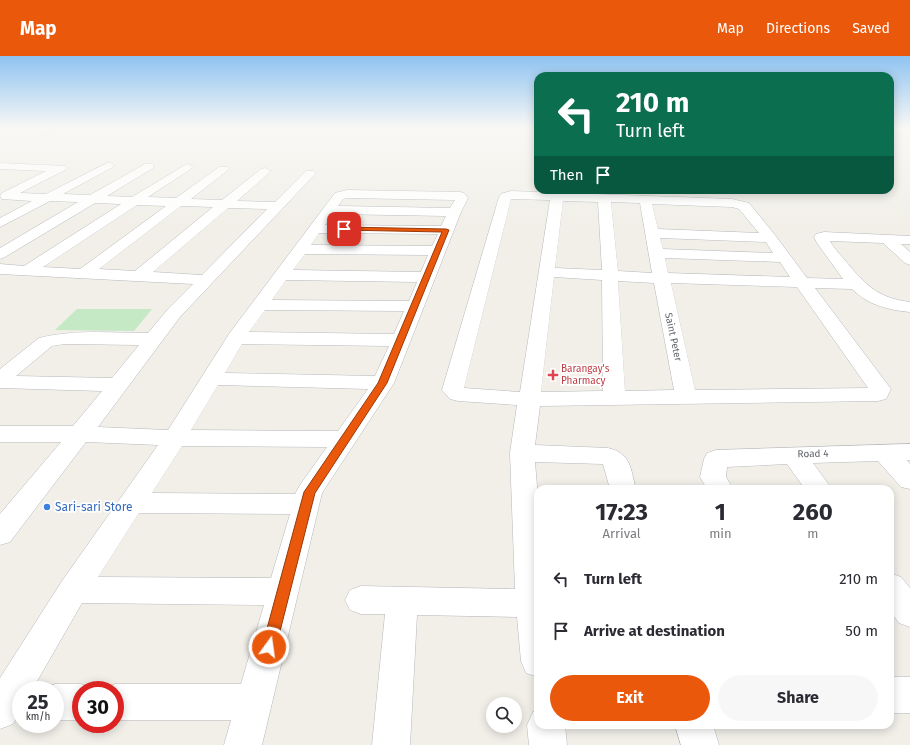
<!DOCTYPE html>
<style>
:root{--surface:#fff;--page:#f7f7f7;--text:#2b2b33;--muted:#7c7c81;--accent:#ea580c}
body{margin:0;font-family:"Fira Sans",sans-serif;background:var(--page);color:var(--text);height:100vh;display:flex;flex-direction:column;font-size:15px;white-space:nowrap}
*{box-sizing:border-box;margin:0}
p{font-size:13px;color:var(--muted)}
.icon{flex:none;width:22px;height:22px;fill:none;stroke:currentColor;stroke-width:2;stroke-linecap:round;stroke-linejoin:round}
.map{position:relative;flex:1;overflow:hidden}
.sheet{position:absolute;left:534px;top:429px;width:360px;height:244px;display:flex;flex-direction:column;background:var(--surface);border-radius:12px;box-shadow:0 2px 10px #0003}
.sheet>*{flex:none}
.hud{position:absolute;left:534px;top:16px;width:360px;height:122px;border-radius:12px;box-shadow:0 2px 10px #0003;background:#0b6e4f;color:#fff;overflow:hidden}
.fabs{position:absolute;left:486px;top:641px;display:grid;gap:8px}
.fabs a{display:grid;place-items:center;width:36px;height:36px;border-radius:50%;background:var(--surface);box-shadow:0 2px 10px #0003;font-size:20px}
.speed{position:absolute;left:12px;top:625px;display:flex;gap:8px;font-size:20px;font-weight:700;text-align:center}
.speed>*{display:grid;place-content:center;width:52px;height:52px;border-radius:50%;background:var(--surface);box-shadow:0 2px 10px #0003;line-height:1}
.speed small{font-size:10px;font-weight:400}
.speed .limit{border:6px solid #d22;background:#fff;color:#111}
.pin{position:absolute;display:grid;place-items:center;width:34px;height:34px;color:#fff;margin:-17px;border-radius:8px;box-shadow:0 2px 6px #0006}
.me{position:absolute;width:44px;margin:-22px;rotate:14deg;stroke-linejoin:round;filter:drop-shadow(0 0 3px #0008)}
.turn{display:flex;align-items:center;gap:14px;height:84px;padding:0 16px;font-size:18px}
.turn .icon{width:52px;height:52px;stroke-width:2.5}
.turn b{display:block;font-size:28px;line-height:34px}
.then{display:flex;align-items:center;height:38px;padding:0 16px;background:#0003;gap:8px;font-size:15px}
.eta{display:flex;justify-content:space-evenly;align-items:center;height:68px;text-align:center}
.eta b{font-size:24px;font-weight:700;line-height:28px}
.cta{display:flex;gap:8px;margin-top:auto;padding:8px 16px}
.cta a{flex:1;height:46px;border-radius:24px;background:var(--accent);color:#fff;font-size:16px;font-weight:700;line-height:46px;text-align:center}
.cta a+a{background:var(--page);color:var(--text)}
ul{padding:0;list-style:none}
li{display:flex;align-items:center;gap:12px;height:52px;padding:0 16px}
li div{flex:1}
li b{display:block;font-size:15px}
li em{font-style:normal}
header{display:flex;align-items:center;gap:24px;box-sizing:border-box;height:56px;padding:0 20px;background:var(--accent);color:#fff}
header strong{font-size:19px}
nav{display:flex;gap:22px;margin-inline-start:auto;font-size:14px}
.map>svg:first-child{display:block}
</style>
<header>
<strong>Map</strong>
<nav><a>Map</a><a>Directions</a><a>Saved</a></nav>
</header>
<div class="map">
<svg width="910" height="689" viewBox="0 0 910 689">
<rect width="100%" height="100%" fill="#f1efe8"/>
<path fill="#c5e8c5" d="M77,253H152L134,275L55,274Z"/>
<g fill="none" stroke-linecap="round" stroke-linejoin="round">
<path fill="#aadaff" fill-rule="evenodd" d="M60,72H63L44,79L42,78Z"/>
<defs>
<path id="street" d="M890,72H902L910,75V82Z
M109,106L114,109L113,111L63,138L90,139L145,108H153L154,110L153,112L107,140L132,141L187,108L191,109L192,111L191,113L148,141L176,142L219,111H227L229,113L227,115L191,143L222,144L261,113L265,112L271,115L269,117L237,145L275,146L306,115H314L316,117L180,261L98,371L168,374L229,278L335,137L347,134L460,136L464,137L468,142L461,156L394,327L322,437L262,689H224L231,664H115V634H102L115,628H241L264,549L82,547L32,634H21V654L13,668L0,673V622L62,525L158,389L86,386L10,486L0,489V458L61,386H0V370H73L102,335L0,332V313L39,282C75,273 112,277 148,277L168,253L193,228L0,218V208L24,210L121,148L95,147L5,201L0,203V192L78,146L50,145L0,171V162L32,145L2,143L0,140L2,137L46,115L0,113V107L65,110L67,112L65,114L20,137L46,138ZM347,142L455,144L450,152L338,150L343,143ZM137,149L166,150L80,213L43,211ZM181,150L213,151L135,215L99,213ZM228,152L267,153L202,219L153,216ZM333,158L446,160L441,170L325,169ZM319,177L438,178L432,190L311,189ZM305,198L428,199L421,216L293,214ZM286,224L417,226L409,245L272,244ZM265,254L404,255L394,278L249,276ZM65,288L139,289L112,322L16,320L52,290ZM242,288L389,290L375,320L225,317ZM218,329L368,333L338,375L191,374ZM182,390L327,391L300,429L295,438L152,437ZM139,457L290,458L271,522L98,521Z
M511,135L732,143L749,147L775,179L807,222L843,223L817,187L814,181L816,178L824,176L910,180V188H901L910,196V209L905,207L883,187L830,185C833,191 838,196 843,202C864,227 876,242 910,246V256C888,254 868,249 852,233L815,232L891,333L886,343L878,345L540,350L535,389L608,392C632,398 630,412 636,433H610L603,408L535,406L538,442V621L526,617L521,605L517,561L417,559L410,689H372L385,558H361L350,554L345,544L350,534L361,530L515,533L510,397L517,349L458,345L450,343L442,334L499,141L501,138ZM511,143L550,144L520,336L464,332ZM563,145L598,146L602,214L555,212ZM611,146L640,147L652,217L618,215ZM652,148L732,151L739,153L759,177L658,173ZM660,182L766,186L773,197L663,193ZM665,202L780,206L790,221L668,217ZM554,221L602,224L603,335L541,336ZM618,225L654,227L674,334L625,335ZM671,227L797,231L868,332L695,334Z
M910,388V404H907L910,408V433L901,431L878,405L813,407L832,433H805L787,408L727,411L726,421L733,433H707L700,421L704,403L707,397L716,394Z
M890,517L901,521L910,532V571L899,567L890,555Z
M890,621H910V657H890Z
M55,628H81L94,633L81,634V664H55V634H42Z
M538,654V669H565L567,689H529L527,669L533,656Z
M675,669H713L719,689H681Z"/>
</defs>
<use href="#street" stroke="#b5b8bc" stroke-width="1"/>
<use href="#street" fill="#fff" fill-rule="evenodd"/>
</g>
<linearGradient id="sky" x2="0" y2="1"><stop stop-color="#8fc3f1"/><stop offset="0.43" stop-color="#f9f8f5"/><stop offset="1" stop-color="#f9f8f5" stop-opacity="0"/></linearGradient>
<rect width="910" height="168" fill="url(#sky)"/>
<path fill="#ea580c" stroke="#983908" d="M344,171L446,173L449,174L387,327L315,437L276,591L274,596L269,598L264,596L262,591L304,436L378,327L442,176L342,174V172Z"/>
<path fill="#e0444e" stroke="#fff" stroke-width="1.5" d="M551 313h4v4h4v4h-4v4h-4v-4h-4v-4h4z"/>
<circle fill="#3f7fe0" stroke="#fff" stroke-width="1.5" cx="47" cy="451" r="4"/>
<g text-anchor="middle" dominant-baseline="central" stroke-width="3.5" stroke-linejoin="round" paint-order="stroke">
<g font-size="10" fill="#5f6368" stroke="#fff">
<text transform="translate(673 281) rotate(78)">Saint Peter</text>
<text transform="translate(813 398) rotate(-1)">Road 4</text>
</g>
<g font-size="10" fill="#be3a42" stroke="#fff" text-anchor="start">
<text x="561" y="313">Barangay's<tspan x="561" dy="12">Pharmacy</tspan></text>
</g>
<g font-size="12" fill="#366cbe" stroke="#fff" text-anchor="start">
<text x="55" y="451">Sari-sari Store</text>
</g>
</g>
</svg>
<div class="fabs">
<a><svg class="icon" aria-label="search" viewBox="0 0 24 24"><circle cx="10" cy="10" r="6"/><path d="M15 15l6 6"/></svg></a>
</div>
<div class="speed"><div>25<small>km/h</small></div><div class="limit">30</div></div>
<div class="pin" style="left:344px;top:173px;background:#d93025"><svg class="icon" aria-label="arrive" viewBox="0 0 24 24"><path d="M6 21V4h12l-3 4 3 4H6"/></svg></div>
<svg class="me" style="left:269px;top:591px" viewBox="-20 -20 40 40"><circle r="17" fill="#ea580c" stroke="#fff" stroke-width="3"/><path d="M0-11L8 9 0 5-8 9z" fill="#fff"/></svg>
<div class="hud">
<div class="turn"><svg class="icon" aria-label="left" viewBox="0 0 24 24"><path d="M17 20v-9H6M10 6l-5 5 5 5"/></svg><div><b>210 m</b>Turn left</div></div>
<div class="then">Then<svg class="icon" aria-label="arrive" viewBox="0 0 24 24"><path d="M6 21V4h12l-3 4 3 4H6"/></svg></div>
</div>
<section class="sheet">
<div class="eta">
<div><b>17:23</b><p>Arrival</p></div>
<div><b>1</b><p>min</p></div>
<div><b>260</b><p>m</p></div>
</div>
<ul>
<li><svg class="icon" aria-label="left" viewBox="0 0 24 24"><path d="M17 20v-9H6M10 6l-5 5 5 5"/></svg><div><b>Turn left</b></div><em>210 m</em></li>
<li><svg class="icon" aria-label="arrive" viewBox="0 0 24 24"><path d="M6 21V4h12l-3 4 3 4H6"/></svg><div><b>Arrive at destination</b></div><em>50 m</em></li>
</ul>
<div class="cta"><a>Exit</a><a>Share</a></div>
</section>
</div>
